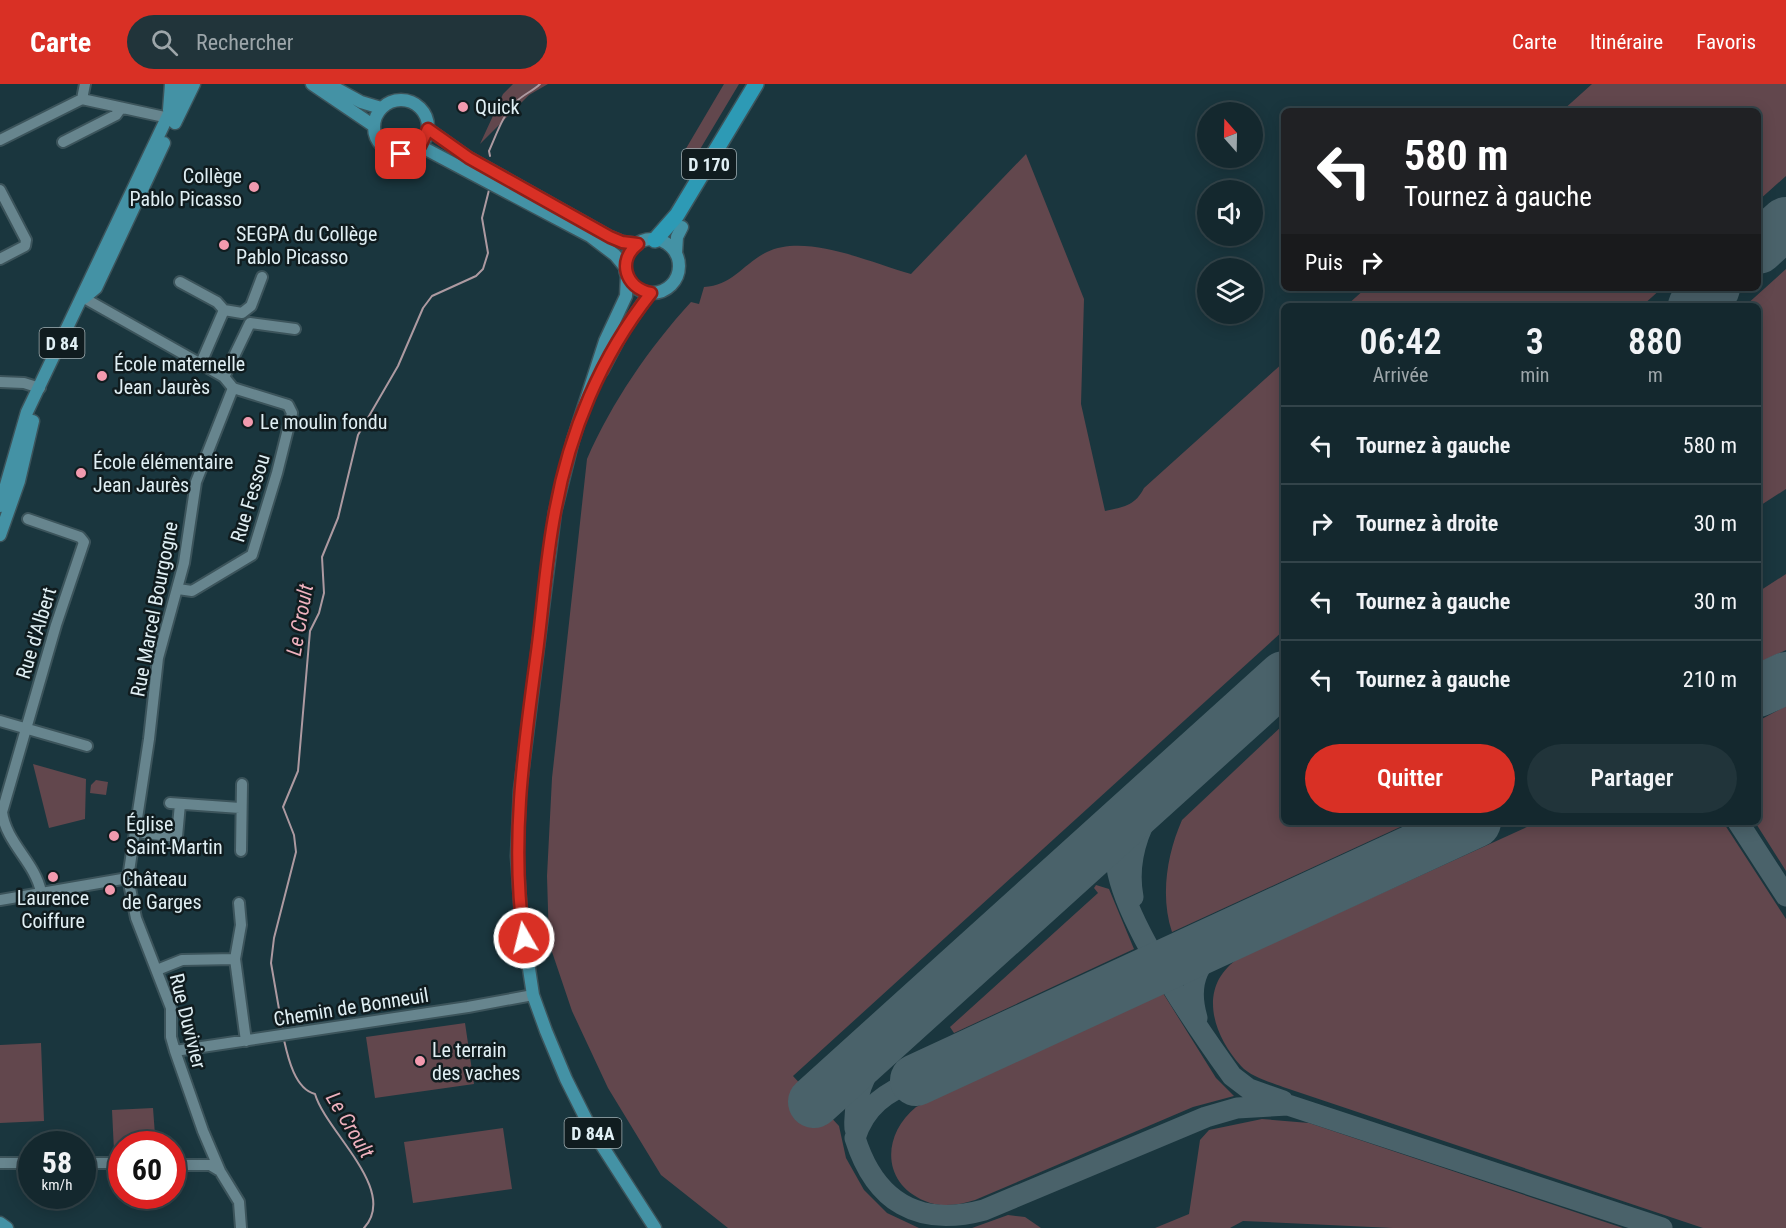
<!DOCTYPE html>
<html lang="fr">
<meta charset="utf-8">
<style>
:root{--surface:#14282e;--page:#21343a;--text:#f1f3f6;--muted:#9da6aa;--line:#33444a;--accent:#d93025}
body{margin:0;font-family:"Roboto Condensed",sans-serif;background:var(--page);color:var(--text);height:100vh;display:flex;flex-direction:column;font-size:22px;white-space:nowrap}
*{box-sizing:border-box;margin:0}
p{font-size:20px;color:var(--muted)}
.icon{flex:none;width:33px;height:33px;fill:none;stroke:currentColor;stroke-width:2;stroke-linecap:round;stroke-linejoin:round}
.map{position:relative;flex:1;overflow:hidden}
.side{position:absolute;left:1281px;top:219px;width:480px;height:522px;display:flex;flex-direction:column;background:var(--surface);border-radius:9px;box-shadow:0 3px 15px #0003,0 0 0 2px var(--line)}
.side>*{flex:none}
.banner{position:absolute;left:1281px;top:24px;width:480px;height:183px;border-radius:9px;box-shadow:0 3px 15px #0003,0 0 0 2px var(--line);background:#202124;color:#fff;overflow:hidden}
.needle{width:39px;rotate:340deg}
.controls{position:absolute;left:1197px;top:18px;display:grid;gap:12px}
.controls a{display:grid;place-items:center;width:66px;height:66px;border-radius:50%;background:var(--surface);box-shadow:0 3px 15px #0003,0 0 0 2px var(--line);font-size:30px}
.speed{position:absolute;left:18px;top:1047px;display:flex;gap:12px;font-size:30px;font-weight:700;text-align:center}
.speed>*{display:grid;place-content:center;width:78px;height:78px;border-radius:50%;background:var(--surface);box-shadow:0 3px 15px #0003,0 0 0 2px var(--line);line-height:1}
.speed small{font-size:15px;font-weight:400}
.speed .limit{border:9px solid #d22;background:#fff;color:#111}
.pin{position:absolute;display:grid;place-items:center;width:51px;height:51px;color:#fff;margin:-26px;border-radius:12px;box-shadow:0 3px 9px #0006}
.me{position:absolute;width:66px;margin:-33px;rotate:352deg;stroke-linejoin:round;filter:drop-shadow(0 0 4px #0008)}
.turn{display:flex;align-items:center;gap:21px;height:126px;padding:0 24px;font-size:27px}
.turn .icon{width:78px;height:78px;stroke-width:2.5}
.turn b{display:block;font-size:42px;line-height:51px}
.then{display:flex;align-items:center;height:57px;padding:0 24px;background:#0003;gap:12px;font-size:22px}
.eta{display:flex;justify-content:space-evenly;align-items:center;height:102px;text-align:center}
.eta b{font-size:36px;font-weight:600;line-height:42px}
.cta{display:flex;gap:12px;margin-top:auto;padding:12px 24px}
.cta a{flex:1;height:69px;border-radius:36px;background:var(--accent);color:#fff;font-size:24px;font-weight:600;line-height:69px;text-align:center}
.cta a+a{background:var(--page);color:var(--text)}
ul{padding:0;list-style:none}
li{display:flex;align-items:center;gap:18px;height:78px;padding:0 24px;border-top:2px solid var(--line)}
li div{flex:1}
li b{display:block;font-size:22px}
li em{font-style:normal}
header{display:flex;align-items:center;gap:36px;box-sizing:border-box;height:84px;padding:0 30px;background:var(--accent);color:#fff}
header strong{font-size:28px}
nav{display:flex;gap:33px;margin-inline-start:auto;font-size:21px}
.search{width:420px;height:54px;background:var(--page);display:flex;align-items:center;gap:15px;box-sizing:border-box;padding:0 21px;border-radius:33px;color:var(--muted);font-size:22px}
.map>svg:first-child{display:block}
</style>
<header>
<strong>Carte</strong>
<div class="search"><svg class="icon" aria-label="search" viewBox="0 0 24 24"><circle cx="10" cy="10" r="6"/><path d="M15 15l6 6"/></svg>Rechercher</div>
<nav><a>Carte</a><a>Itinéraire</a><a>Favoris</a></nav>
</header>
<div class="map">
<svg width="1786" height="1144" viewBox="0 0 1786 1144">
<rect width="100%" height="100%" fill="#1a363e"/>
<path fill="#62474d" d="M513,0H548L529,11L480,60L503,10Z
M724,0H739L696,72L685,80L681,73Z
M1592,0H1786V92L1758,117V27H1562Z
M1026,70L1084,215L1081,320L1105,427C1123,423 1135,422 1144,404L1284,278V546L793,992L839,1042L846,1074L864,1106L887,1129L919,1144H728L661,1091L608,1004L572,927L549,859L547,792L552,694L587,375C612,318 649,264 691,218L699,220L704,203C732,202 744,179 767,168C807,149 871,179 911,190Z
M1786,185V405L1758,423V222H1745Z
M1366,204H1662L1642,222H1346Z
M1786,490V566L1758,579V508Z
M1786,622V787L1755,738H1758V637Z
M1284,640V738H1411L1172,848C1160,812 1167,770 1182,736Z
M33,680L86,695L85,735L49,744Z
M96,696L108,698L106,711L90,709L91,701Z
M1538,738H1723L1786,835V1144H1703L1283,1003C1270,998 1251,993 1241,982C1212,950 1197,902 1239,874Z
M1096,801L1109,805L1134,865L954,949L950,943L1098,809L1094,804Z
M1163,909L1216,994L1234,1012L1193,1023L975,1116C959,1121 941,1124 925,1117C881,1099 882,1051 916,1023Z
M465,939L474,1000L375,1014L366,953Z
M41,959L44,1037L0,1039V961Z
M153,1024L155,1051H163V1060H122L121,1066L114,1067L112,1026Z
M1262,1035L1309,1039L1623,1144H1393L1243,1137L1230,1144H1155L1189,1130L1200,1056L1209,1046Z
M503,1044L512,1105L413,1119L404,1058Z
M1008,1131L1025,1133L1041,1144H972Z"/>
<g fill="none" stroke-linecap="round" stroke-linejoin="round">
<path stroke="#ad9aa1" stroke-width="2" d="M490,72L489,67C497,49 503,30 517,17C524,10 533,7 540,0
M283,948L271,879L274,854L296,768L294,751L283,723L298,687L310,547L319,529L324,509L322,473L338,434L358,351L398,282L423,224L432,212L476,192L483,185L488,169L482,134L489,106
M284,956C288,974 295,1005 315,1010C326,1048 399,1106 364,1144"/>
<path stroke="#4a626a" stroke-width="21" d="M1134,729C1127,740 1118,752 1116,766C1110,820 1199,946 1232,992L1249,1005L1283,1017
M1738,738L1786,812
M1133,813C1125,770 1144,732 1168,698
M1197,934C1186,896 1200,877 1227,852
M916,996C886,1008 865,1022 855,1054C875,1118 918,1144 984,1126L1206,1033L1237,1024L1288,1021L1662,1144
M855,1045C852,1006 874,974 896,944"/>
<path stroke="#4a626a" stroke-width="52" d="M1758,164L1786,139
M1694,222L1714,204
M1758,607L1786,594
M916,996L1475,738
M814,1018L1284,593"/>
<defs>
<path id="minor" d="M82,15L169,34
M82,15L85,0
M0,56L82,15
M63,58L116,31L121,24
M0,106L26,156L25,162L0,175
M180,198L217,218L224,226
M84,214L224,293L233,304L288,321L292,329L277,389L252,471L192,507L178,505
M201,279L224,226L242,229L251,222L262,193
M224,293L250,239L295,245
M0,298L24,299L40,304
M233,304L196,398L184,479L158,574L149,655L128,794L136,834L171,924V953L175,967L203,1047L220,1087L239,1118L241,1144
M28,435L80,453L84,458L56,541L2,728C6,759 35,778 41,808
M0,637L87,662
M170,719L240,724
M136,748L177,753
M176,763L180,720
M241,767L242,700
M0,816L128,794
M239,819L241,841L235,875L246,957
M157,886L182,876L235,875
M175,967L468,923L533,911
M0,1079H32
M82,1079H122
M172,1081H210L220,1087"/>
<path id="major" d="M312,0L374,42
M328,0L361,18L381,24
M374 43a27 27 0 1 1 54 0a27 27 0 1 1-54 0Z
M169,26L171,0
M175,39L194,0
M428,45L469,74L610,153L622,158L638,160
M420,62L590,152L615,171L625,183
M625 182a27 27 0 1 1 54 0a27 27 0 1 1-54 0Z
M676,170L677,153L682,143
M627,191L626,212L605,257L573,356L555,428L520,706L517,772L521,832L533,911L546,947L566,995L590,1043L655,1144
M84,214L96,204L164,59
M602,287L623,247L650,209
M0,422L27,328L183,0
M0,451L19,397L33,337
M0,1139L7,1144"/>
<path id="highway" d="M655,156L677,131L756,0"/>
</defs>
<use href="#minor" stroke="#3c545b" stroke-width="14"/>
<use href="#major" stroke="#3c545b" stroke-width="15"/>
<use href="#highway" stroke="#3c545b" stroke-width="18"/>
<use href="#minor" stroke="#67858e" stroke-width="10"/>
<use href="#major" stroke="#4492a5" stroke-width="12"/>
<use href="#highway" stroke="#2d9ab5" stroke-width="15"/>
</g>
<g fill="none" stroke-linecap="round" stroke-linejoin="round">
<defs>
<path id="route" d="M401,70L420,62L428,45L469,74L610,153L622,158L638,160C617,176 625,204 651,209C601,272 569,349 555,428C546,474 543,522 537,568C524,663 510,758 524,854"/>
</defs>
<use href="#route" stroke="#8d1f18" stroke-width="15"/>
<use href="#route" stroke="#d93025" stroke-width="10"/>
</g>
<g fill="#f29aae" stroke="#101c1f" stroke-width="2">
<circle cx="463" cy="23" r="6"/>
<circle cx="254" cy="103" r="6"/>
<circle cx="224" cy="161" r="6"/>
<circle cx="102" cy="292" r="6"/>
<circle cx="248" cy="338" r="6"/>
<circle cx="81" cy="389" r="6"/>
<circle cx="114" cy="752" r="6"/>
<circle cx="53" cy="793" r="6"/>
<circle cx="110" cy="806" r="6"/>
<circle cx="420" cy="977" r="6"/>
</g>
<g text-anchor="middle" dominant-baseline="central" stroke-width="5" stroke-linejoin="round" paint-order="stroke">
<g fill="#101c1f" stroke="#a2b0b4" stroke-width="1.5">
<rect x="682" y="65" width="54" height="30" rx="4.5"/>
<rect x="39.5" y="244" width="45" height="30" rx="4.5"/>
<rect x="564.5" y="1034" width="57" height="30" rx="4.5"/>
</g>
<g font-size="18" font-weight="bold" fill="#e0eff4">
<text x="709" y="80">D 170</text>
<text x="62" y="259">D 84</text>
<text x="593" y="1049">D 84A</text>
</g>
<g font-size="20" fill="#e0eff4" stroke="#101c1f" text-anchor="start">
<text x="475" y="23">Quick</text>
<text x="242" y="92" text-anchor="end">Collège<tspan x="242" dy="23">Pablo Picasso</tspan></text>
<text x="236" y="150">SEGPA du Collège<tspan x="236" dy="23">Pablo Picasso</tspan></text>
<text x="114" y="280">École maternelle<tspan x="114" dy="23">Jean Jaurès</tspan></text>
<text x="260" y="338">Le moulin fondu</text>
<text x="93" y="378">École élémentaire<tspan x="93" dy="23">Jean Jaurès</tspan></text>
<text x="126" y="740">Église<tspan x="126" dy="23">Saint-Martin</tspan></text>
<text x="122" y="795">Château<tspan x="122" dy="23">de Garges</tspan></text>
<text x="53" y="814" text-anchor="middle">Laurence<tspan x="53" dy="23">Coiffure</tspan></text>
<text x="432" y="966">Le terrain<tspan x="432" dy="23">des vaches</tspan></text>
</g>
<g font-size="20" fill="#e0eff4" stroke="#101c1f">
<text transform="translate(250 414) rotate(-73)">Rue Fessou</text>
<text transform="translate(154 525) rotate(-79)">Rue Marcel Bourgogne</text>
<text transform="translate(36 549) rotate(-73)">Rue d'Albert</text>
<text transform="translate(351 923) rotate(-9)">Chemin de Bonneuil</text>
<text transform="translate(188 937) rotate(76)">Rue Duvivier</text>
</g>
<g font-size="21" font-style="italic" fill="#eeb1be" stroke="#101c1f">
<text transform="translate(300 536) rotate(-80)">Le Croult</text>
<text transform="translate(350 1041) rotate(59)">Le Croult</text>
</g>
</g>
</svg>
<div class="controls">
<a><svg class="needle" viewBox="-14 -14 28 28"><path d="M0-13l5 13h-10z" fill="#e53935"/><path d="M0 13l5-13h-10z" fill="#9da6aa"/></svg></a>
<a><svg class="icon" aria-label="sound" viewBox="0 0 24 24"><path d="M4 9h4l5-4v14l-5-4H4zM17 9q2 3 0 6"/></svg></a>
<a><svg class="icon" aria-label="layers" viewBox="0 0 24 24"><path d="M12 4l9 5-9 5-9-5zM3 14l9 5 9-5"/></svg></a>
</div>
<div class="speed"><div>58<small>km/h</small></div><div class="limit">60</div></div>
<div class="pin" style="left:401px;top:70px;background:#d93025"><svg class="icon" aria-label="arrive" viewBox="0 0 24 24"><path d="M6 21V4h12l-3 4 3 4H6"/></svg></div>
<svg class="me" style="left:524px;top:854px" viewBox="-20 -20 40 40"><circle r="17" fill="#d93025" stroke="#fff" stroke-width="3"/><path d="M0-11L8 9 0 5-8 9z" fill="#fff"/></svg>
<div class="banner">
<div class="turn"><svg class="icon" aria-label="left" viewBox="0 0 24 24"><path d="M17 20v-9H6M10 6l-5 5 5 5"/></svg><div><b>580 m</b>Tournez à gauche</div></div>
<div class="then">Puis<svg class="icon" aria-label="right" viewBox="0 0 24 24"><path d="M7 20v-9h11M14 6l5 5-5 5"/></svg></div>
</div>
<section class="side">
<div class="eta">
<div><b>06:42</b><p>Arrivée</p></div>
<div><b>3</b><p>min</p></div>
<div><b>880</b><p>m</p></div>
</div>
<ul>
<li><svg class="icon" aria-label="left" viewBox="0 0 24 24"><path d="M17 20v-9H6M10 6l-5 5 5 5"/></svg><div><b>Tournez à gauche</b></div><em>580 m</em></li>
<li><svg class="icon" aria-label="right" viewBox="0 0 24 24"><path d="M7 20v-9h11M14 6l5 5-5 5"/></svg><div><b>Tournez à droite</b></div><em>30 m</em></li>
<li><svg class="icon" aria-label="left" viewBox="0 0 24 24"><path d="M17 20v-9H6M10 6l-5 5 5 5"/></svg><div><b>Tournez à gauche</b></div><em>30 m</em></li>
<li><svg class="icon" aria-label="left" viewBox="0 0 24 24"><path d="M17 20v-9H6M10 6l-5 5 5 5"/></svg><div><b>Tournez à gauche</b></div><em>210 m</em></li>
</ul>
<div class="cta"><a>Quitter</a><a>Partager</a></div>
</section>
</div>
